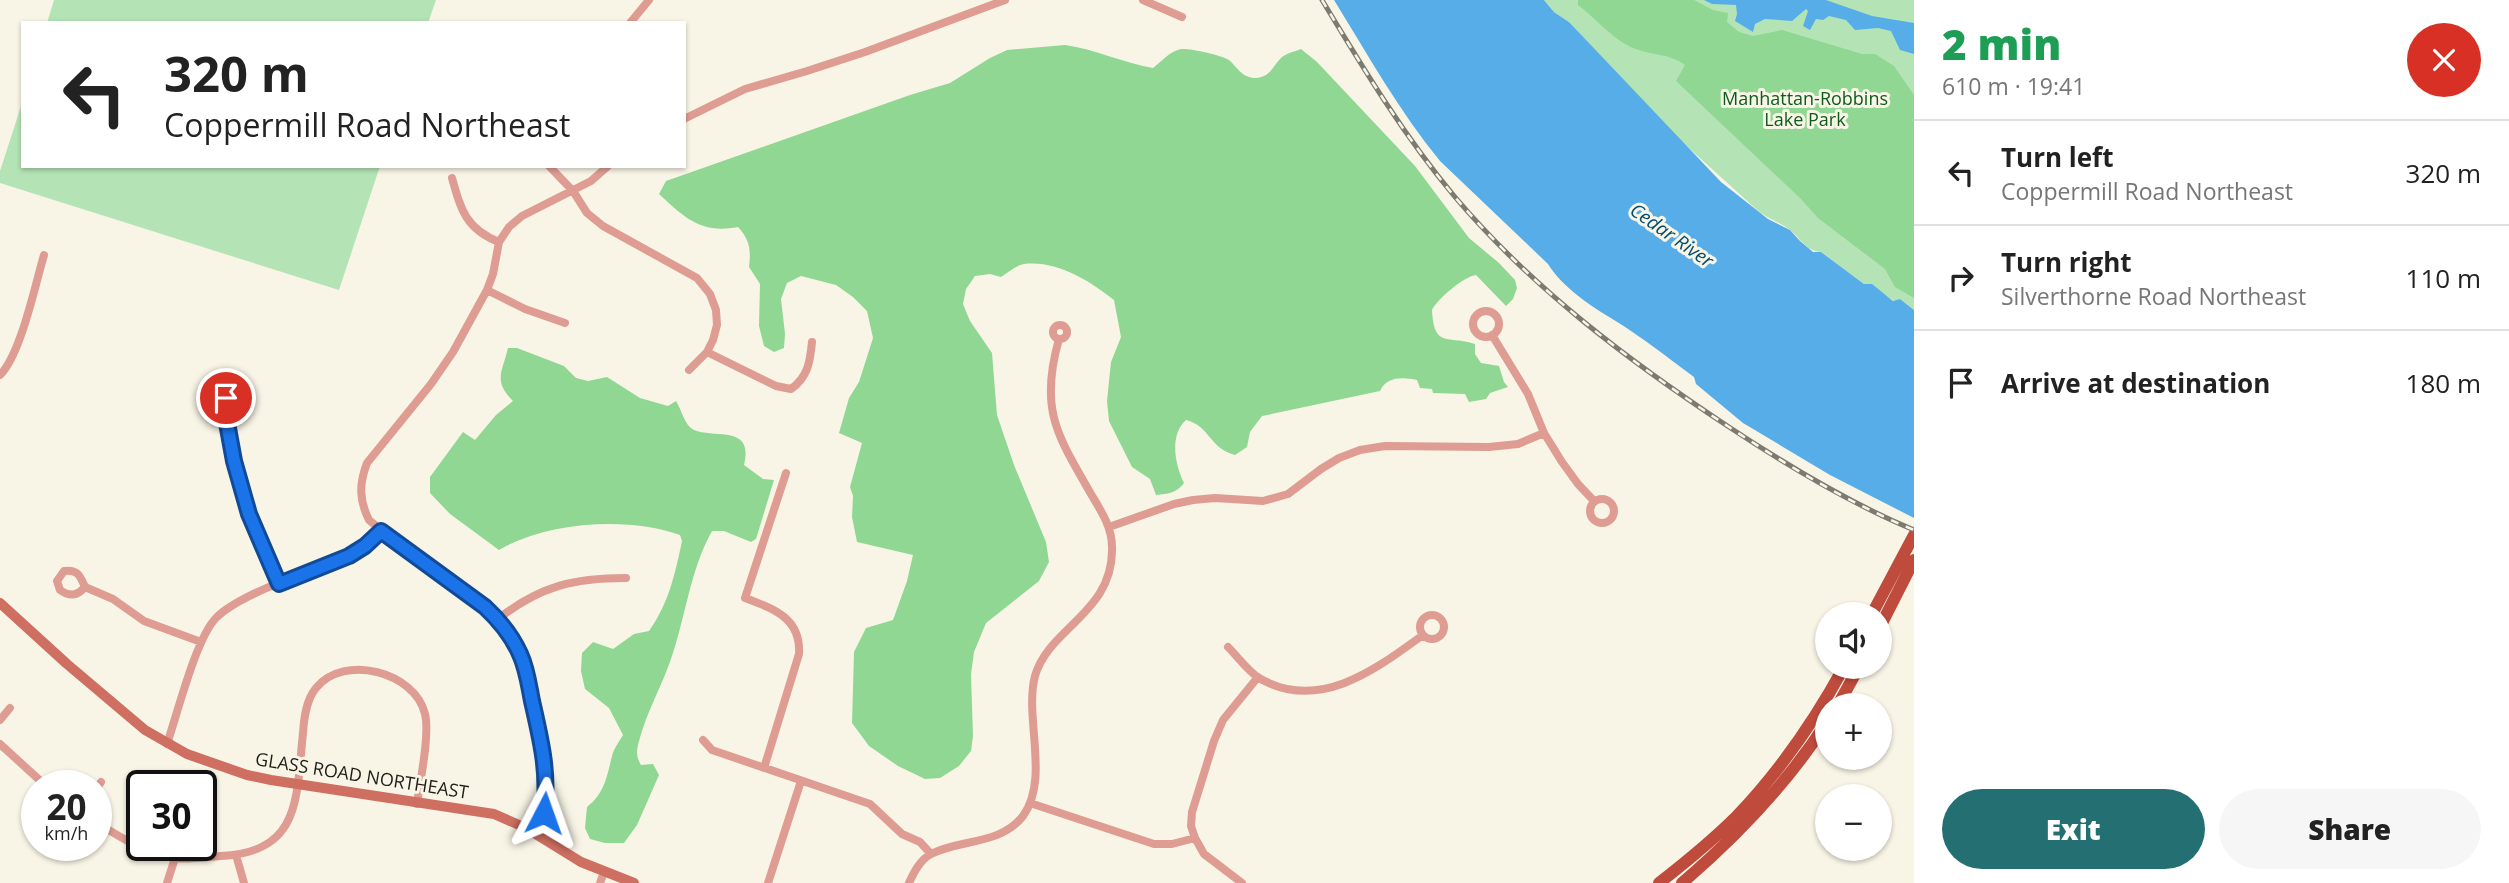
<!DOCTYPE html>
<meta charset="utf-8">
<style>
:root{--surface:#fff;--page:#f6f6f6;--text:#222;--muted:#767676;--line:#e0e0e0;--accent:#236f72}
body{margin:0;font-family:"Open Sans",sans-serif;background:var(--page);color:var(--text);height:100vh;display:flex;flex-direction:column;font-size:26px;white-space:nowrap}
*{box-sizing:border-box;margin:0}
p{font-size:23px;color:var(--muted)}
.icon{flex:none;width:38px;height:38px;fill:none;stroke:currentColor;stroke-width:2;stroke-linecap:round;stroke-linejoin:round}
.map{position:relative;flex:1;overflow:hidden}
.sheet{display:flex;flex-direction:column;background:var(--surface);width:595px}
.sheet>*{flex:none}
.top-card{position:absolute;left:21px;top:21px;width:665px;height:147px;border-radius:0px;box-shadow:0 2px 5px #0004;background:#fff;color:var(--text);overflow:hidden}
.tools{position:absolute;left:1815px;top:602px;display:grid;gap:14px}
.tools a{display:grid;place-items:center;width:77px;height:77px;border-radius:50%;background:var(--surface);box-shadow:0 2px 5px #0004;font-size:35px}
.speed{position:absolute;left:21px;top:770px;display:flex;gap:14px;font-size:35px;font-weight:700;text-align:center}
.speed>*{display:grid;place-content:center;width:91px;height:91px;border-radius:50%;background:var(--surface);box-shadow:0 2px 5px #0004;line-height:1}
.speed small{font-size:18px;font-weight:400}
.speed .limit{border:4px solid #111;border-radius:10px;background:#fff;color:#111}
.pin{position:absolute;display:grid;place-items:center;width:60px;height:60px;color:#fff;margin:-30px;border:4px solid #fff;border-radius:50%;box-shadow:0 2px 7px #0007}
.me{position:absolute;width:77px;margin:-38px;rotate:4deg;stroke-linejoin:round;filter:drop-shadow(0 0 5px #0008)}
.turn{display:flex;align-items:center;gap:24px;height:147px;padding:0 28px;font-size:32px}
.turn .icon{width:91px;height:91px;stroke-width:2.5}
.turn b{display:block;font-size:49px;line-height:60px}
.round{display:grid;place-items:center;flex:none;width:74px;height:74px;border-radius:37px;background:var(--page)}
.summary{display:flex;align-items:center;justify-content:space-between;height:119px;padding:0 28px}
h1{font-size:42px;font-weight:800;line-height:52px;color:#1e9e55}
.action{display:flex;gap:14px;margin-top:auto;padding:14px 28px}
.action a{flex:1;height:80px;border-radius:42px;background:var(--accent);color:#fff;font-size:28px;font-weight:800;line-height:80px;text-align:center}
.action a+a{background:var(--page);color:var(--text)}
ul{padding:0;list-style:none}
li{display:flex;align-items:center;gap:21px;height:105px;padding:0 28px;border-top:2px solid var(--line)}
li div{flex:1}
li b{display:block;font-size:26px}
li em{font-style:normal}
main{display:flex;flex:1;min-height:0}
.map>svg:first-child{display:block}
</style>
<main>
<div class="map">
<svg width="1914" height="883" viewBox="0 0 1914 883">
<rect width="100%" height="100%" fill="#f8f5e6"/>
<path fill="#b4e4b5" d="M54,0H436L428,23H47Z
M1544,0H1914V310L1900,299L1894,301L1872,286L1864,284L1821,252C1806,251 1801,239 1790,230C1780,222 1766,218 1756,209L1669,130L1569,22L1554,12Z
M23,100V166H380L339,290L0,183V171Z"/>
<path fill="#8fd793" d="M1578,0H1694L1713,10L1728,13L1727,22L1739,32L1753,36L1782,30L1862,54H1875L1894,66L1914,95V298L1895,287L1885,269L1818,218L1801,199L1676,81L1685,65C1668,52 1646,56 1627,45C1610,36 1594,17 1578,5Z
M1065,45C1095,49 1123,63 1153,68C1161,62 1170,51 1181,49C1189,48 1222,55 1229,60C1238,68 1242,78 1256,78C1270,77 1273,66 1281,58C1286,53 1294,52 1301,49L1317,62L1415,166L1469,238L1499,263L1515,280L1517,288L1513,299L1506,306L1476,275C1465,276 1437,299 1432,310C1434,349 1448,335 1475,344V354L1481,363L1499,366L1504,382L1508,387L1490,393L1486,399L1469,402L1465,394L1433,393L1432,389L1420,388L1417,380C1404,377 1386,376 1380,391L1262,416L1250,432L1247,447L1235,455C1209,448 1210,426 1186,420C1169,435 1175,465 1184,483C1177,493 1167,494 1156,495L1150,479L1132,467L1109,421L1107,401L1111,362L1121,337L1114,300C1090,281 1057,260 1024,264C1017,265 1007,273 1001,277L990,274L975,276L966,289L963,304L970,321L992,353L997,415L1014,465L1046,542L1049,562L1039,581L986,623L974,652L971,674L973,736L971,751L959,766L940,778L925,779L898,766L869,746L852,723L854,652L866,628L893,620L907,581L913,555L857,542L852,517L853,496L850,487L862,443L839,433L849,398L859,382L873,338L867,311L853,297L836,285L801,276L787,283L781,299L785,334L784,348L774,352L764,346L759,326L760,284L749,267C751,250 750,240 738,227C701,234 685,218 659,194L666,181L910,95L950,83L990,58L1007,50Z
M508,348H517L564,366L576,378L588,381L607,377L640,398L668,406L676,401C682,410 684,425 694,430C715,439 754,424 744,465L763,479L774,480L756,539L751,542L724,531H712C690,570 686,616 671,659C661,688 645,715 638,745C636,753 637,758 641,765L653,764L659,775L637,825L624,843H605L590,839L585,828L587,807C605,793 607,776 612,756C614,748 619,742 623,735L609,708L585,689L581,671L582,653L593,642L613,649L634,634L649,631C669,603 675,574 682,541L680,535C628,516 546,522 499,550L450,514L430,493V477L463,432L475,440L496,415L513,401C493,381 502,373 508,348Z"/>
<path fill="#57ade8" d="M1334,0H1544L1554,12L1569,22L1721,182L1768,219L1790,230L1800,241L1813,252H1821L1864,284H1872L1893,301L1900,299L1914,310V518L1830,475L1743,423L1696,384L1694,377C1668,358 1642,337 1614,320C1591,306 1563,288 1548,264L1440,161C1399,111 1368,55 1334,0Z
M1704,0H1826L1872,16L1914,23V54L1900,50L1891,31L1878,28L1855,30L1846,20L1829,16L1823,20L1816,19L1810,30L1803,26L1808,11L1806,9L1792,21L1765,19L1755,24L1753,32L1735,21L1737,14L1736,5L1712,4Z"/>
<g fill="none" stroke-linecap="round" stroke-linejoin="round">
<path stroke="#de9c92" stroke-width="8" d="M1143,0L1182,17
M630,23L649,0
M684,119L745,89L807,71L865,52L1005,0
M549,166L573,191L587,213L603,226L697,278L710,294L716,310L717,325L713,340L707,352L689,370
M452,178C461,210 466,229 499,242
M487,290L525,309L565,323
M1473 324a13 13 0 1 1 26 0a13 13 0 1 1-26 0Z
M1053 332a7 7 0 1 1 14 0a7 7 0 1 1-14 0Z
M1492,335L1528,394L1544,433L1562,462L1578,484L1594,501
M707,352L776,386L791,389C808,377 810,362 812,342
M0,375C21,354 35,285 44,255
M217 405a7 7 0 1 1 14 0a7 7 0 1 1-14 0Z
M225,412L234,461L249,514L279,584
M1590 511a12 12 0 1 1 24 0a12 12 0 1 1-24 0Z
M1109,527L1174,504L1193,500L1215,498L1263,501L1288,494L1321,469L1339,458L1360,450L1385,446L1489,447L1518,444L1544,433
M85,587C77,596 70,597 60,590L57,581L64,571C78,569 80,576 85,587L113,599L144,621L201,642
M1420 627a12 12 0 1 1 24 0a12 12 0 1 1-24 0Z
M498,619C540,586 574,578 626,578
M1228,647C1238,657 1248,671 1259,678C1319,713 1376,669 1423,635
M0,720L10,708
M703,740L712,750L870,804L902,834L920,842L931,854
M0,744L46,786
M167,744C177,715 196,638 216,618C239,594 315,569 349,556L365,546L381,531
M764,768L799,654C801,618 774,609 745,598L786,473
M96,790L101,782
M1030,803L1154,844H1172L1195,838
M96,822C120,837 145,853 173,858C188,860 206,857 221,856C302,852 296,797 303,733C304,718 306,700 316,688C344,653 415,672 425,714C430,734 420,782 417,804
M537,834C551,793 546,766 538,725C533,703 530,678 522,657C498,598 416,561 369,520C359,500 359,484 367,463L431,384L453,352L487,290L493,274L499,242L509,227L522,216L591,181L608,166
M236,855L244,883
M167,883L175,858
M600,883L604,872
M768,883L801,781
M909,883C914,872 920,860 931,854C960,839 1001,845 1023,816C1050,779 1024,717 1035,676C1049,627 1114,613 1112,547C1112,527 1101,511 1091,494C1057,435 1039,409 1059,339
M1242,883L1204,854L1195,838L1191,826L1192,812L1214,741L1223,720L1258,677"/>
<path stroke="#ce6f61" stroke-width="10" d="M0,603L67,664L145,730L187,754L247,775L271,780L494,814L526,828L581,862L634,883"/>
<path stroke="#bf4b3d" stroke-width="12" d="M1872,614L1914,535
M1880,627L1914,560
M1838,705L1859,667
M1659,883C1686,862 1713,840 1737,816C1779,772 1815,720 1844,667
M1682,883C1738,835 1787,784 1827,722"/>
<defs>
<path id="rail" d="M1322,0C1363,68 1404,136 1455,197C1533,289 1629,361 1729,427C1788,466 1849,503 1914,530"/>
</defs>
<use href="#rail" stroke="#7d7b71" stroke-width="5"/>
<use href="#rail" stroke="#f8f5e6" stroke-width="2.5" stroke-dasharray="8" stroke-linecap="butt"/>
</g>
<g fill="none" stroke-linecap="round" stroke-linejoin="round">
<defs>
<path id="route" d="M226,398L231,406L225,412L234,461L249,514L279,584L349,556L365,546L381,531L485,607C500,621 512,636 520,654C527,669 529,686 532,701C541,741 549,772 544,813"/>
</defs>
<use href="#route" stroke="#114b97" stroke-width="18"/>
<use href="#route" stroke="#1a73e8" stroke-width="12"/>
</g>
<g text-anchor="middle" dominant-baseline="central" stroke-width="6" stroke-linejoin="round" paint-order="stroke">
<g font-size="18" fill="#0d5c1d" stroke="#f8f5e6">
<text x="1805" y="98">Manhattan-Robbins<tspan x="1805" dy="21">Lake Park</tspan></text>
</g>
<g font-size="18" fill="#1f1e18" stroke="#f8f5e6">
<text transform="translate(362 775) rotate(9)">GLASS ROAD NORTHEAST</text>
</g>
<g font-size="19" font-style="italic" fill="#044b71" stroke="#f8f5e6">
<text transform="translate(1672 235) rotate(35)">Cedar River</text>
</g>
</g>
</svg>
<div class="tools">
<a><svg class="icon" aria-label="sound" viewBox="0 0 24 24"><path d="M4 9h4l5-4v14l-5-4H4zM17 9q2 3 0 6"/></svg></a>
<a>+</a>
<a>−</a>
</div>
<div class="speed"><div>20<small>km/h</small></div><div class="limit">30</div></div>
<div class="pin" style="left:226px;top:398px;background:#d93025"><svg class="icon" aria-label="arrive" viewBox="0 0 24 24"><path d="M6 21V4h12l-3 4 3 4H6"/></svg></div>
<svg class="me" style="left:544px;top:813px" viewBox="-20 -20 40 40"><path d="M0-17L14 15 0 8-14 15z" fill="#1a73e8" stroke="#fff" stroke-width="4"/></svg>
<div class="top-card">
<div class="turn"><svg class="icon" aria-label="left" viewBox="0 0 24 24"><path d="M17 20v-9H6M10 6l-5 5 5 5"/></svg><div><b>320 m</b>Coppermill Road Northeast</div></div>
</div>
</div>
<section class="sheet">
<div class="summary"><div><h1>2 min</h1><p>610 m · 19:41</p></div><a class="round" style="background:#d93025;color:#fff"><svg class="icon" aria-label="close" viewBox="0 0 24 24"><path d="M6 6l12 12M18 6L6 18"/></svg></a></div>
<ul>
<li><svg class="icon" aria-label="left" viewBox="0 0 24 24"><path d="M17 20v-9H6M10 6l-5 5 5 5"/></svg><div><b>Turn left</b><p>Coppermill Road Northeast</p></div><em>320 m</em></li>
<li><svg class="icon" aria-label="right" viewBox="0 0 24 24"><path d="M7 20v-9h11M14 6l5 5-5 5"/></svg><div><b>Turn right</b><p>Silverthorne Road Northeast</p></div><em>110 m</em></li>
<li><svg class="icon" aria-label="arrive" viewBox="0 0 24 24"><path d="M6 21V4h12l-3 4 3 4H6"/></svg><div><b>Arrive at destination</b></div><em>180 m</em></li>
</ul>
<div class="action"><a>Exit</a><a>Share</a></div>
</section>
</main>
